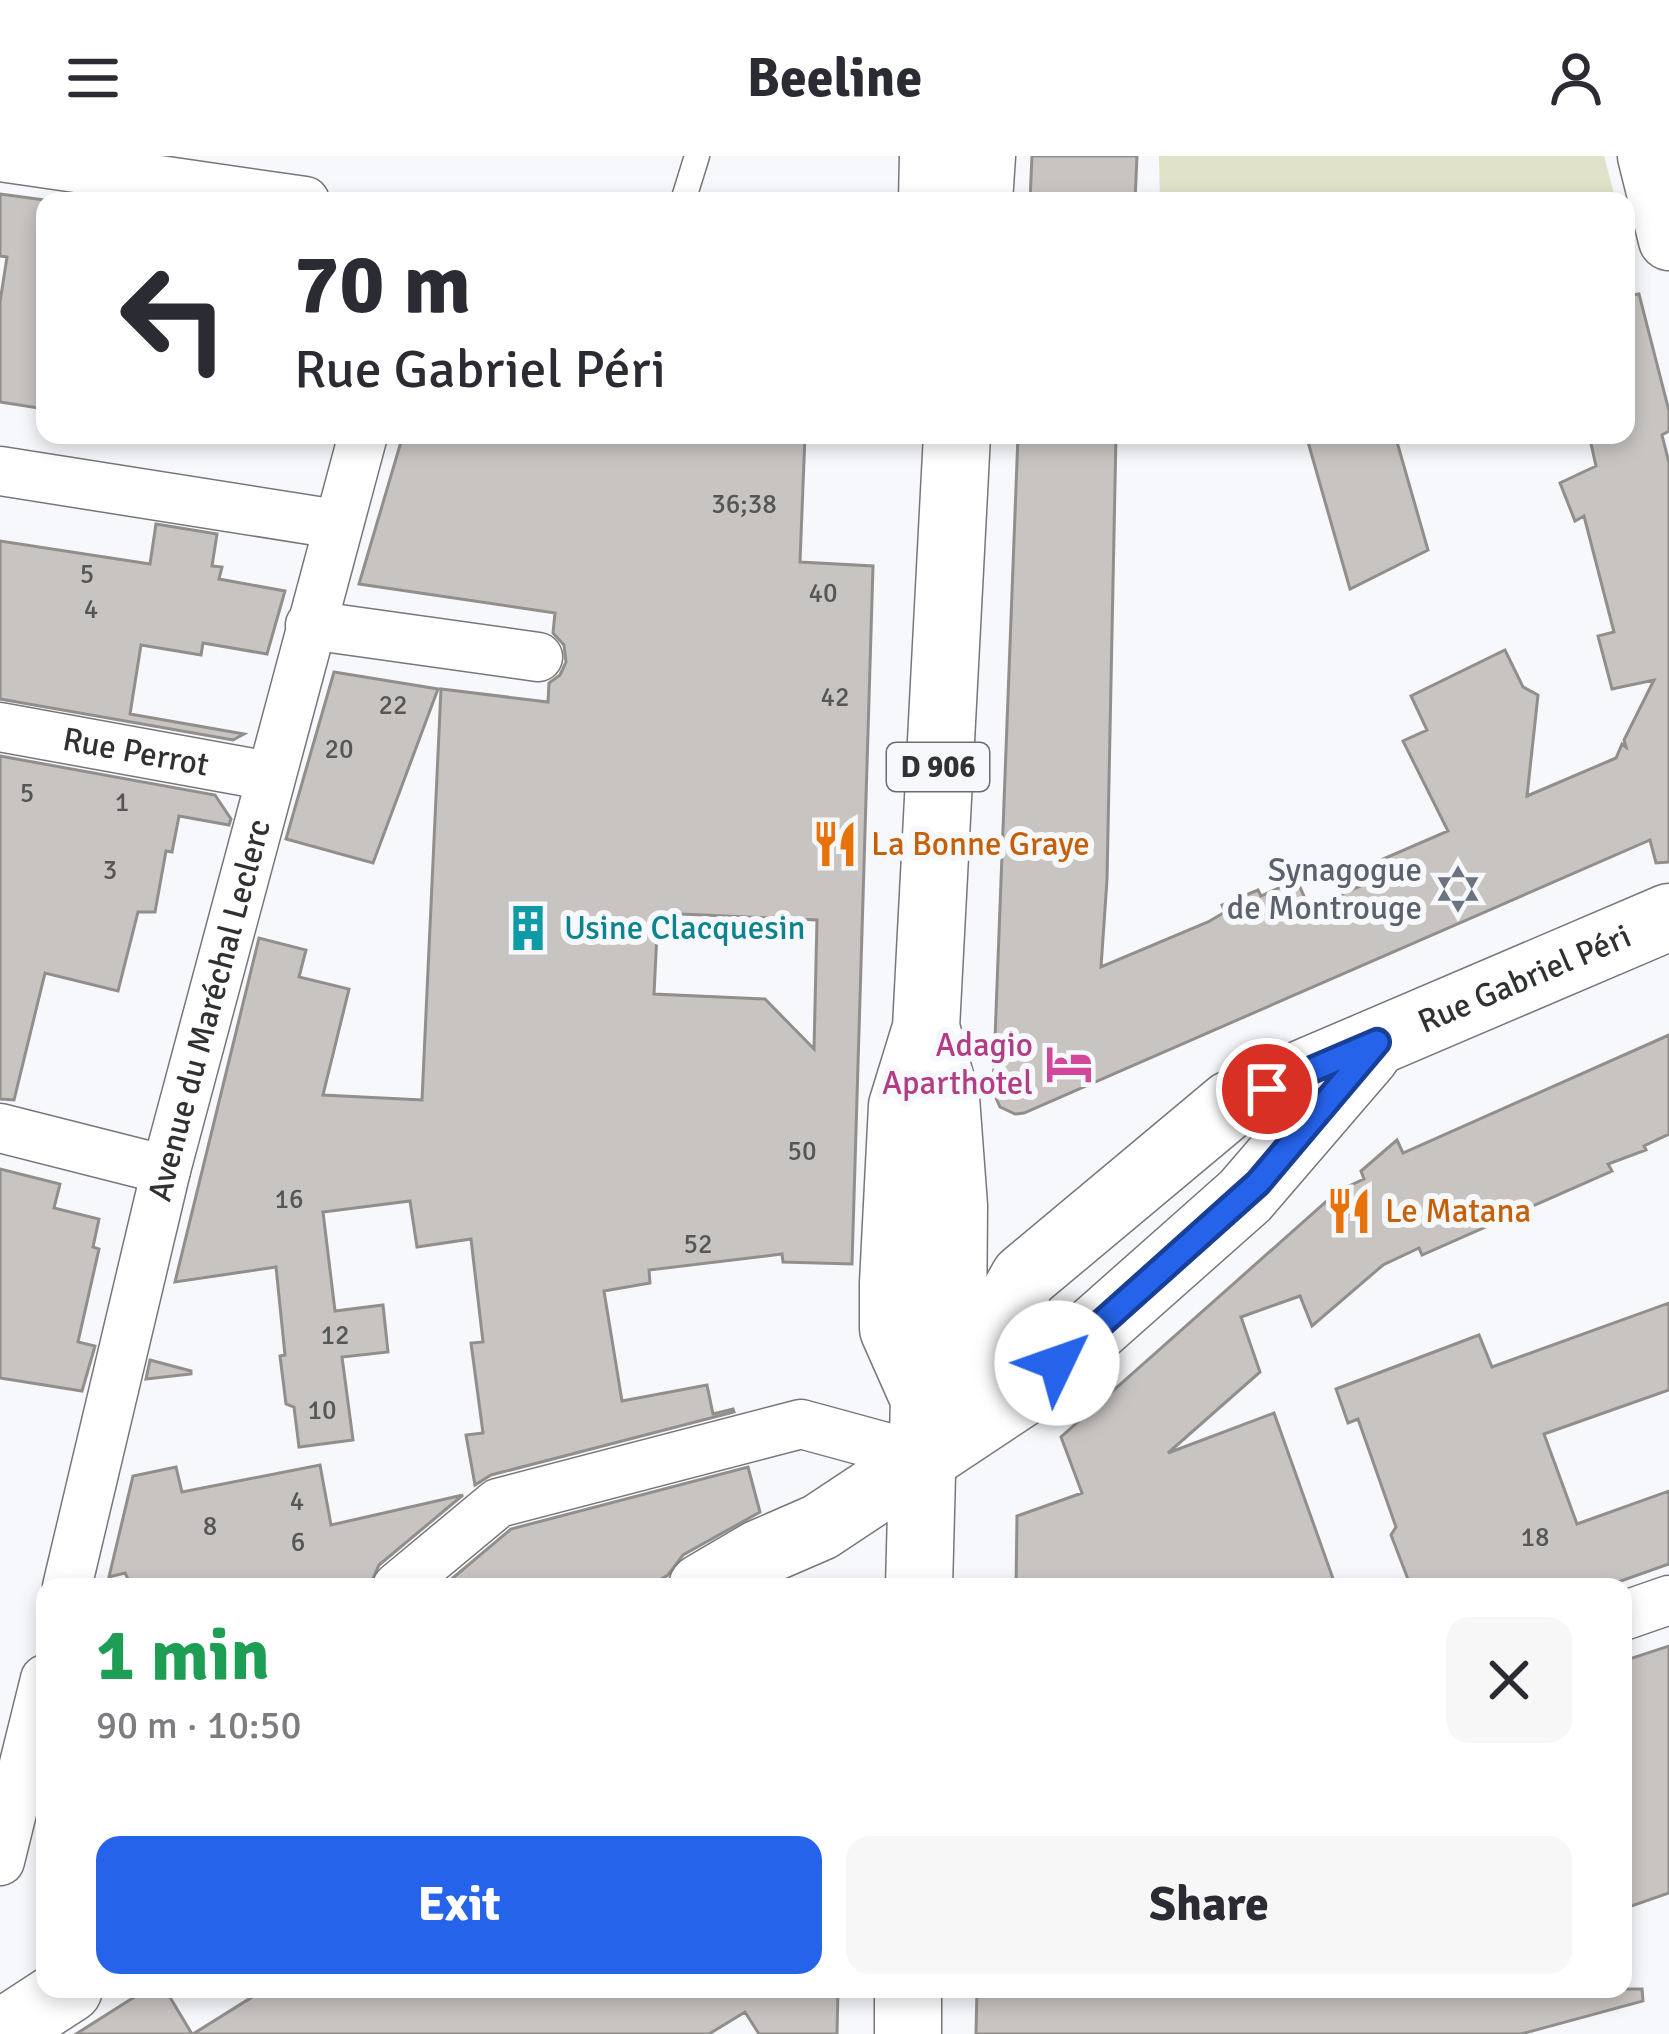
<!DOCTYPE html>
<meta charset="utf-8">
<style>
:root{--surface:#fff;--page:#f7f7f7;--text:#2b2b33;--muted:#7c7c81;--accent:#2563eb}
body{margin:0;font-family:Signika,sans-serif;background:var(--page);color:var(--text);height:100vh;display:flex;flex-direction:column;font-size:45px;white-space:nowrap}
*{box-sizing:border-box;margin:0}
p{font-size:39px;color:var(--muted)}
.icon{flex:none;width:66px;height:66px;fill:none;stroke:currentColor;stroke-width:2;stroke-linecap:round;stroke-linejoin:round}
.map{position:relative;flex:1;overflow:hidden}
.panel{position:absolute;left:36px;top:1422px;width:1596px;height:420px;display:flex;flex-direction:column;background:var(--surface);border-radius:24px;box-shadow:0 6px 18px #0003}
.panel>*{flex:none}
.top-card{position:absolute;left:36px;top:36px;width:1599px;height:252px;border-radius:24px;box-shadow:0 6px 18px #0003;background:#fff;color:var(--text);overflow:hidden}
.pin{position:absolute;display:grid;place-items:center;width:102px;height:102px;color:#fff;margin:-51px;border:6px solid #fff;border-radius:50%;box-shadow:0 3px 12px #0007}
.me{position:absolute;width:132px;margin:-66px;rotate:48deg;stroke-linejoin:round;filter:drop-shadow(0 0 9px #0008)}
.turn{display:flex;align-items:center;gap:42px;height:252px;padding:0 60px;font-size:54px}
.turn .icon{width:156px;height:156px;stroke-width:2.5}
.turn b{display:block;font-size:84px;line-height:102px}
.round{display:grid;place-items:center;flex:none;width:126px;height:126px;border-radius:24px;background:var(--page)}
.overview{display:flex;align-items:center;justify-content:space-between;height:204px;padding:0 60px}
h1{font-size:72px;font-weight:700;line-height:90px;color:#1e9e55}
.button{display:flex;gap:24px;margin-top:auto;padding:24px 60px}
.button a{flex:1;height:138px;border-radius:24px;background:var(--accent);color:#fff;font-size:48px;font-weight:700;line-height:138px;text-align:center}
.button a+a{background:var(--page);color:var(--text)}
header{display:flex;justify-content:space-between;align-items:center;height:156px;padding:0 60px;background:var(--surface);font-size:54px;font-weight:700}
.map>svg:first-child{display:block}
</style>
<header><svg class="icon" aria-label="menu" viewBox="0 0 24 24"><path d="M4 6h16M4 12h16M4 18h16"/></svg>Beeline<svg class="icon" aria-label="person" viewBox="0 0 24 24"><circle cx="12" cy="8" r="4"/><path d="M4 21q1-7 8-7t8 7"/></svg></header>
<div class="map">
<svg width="1669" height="1878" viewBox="0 0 1669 1878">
<rect width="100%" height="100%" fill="#f7f8fb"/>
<path fill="#e0e3c9" d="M1159,0H1604L1616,45H1160Z"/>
<path fill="#c7c4c2" stroke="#918e8c" stroke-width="3" fill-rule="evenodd" d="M1032,0H1137L1135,45H1030Z
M0,38L45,44V253L0,246V146L7,101L0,100Z
M1639,138L1669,255V275L1662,279L1669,307V706L1656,707L1650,684L1024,957L1015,958L1000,951L993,935L1018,279H1116L1107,724L1101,811L1208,766L1225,756L1222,749L1258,734L1261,740L1297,724L1309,752L1389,718L1383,703L1448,675L1403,585L1427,574L1411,540L1505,494L1523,531L1538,539L1527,640L1616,602L1622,588L1626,591L1624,584L1654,524L1612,533L1598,480L1614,476L1584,360L1575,365L1560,327L1596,310L1589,279H1626V140Z
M403,279H805L800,406L873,410L852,1108L783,1106L782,1098L649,1114L650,1127L604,1135L622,1245L707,1229L713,1258L733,1253L734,1256L491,1319L475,1329L466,1279L483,1277L471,1187L483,1186L471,1083L417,1091L410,1045L323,1056L335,1155L383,1149L388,1196L342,1201L353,1284L299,1291L294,1251L286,1248L280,1200L285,1199L276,1111L175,1126L259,782L306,794L299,821L349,833L323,939L422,944L441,533L548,546L549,527L560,519L566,506L564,489L553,477L555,457L359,428ZM658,757L817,764L814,893L765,843L654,838Z
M1306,279H1395L1428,394L1350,433Z
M156,368L217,378L212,410L222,411L219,423L285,435L267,498L203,487L201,499L141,489L130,558L244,578L233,584L0,543V385L150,408Z
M334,516L438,533L373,707L286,683Z
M0,600L215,639L231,663L229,669L179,660L172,696L166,695L155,756H138L118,835L45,817L14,944L0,943Z
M1669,879V978L1644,990L1646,994L1608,1008L1612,1015L1422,1099L1419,1092L1383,1109L1312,1170L1300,1140L1241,1161L1260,1216L1168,1297L1274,1257L1336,1431H1016L1017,1360L1082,1337L1061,1281L1338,1035L1364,1023L1361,1015L1397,984L1403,997Z
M0,1013L60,1028L54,1052L99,1063L93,1091L99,1093L78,1186L95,1190L82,1235L0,1222Z
M1669,1147V1234L1544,1278L1577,1368L1669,1335V1408L1604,1431H1411L1391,1379L1396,1371L1358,1263L1348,1267L1336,1233L1479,1179L1492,1211Z
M150,1204L191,1215V1218L146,1223Z
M320,1309L331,1369L463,1339L379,1409L369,1431H132L125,1417L109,1421L133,1320L176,1311L182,1336Z
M748,1311L760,1356L683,1399L668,1419L647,1431H442L511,1373Z
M1669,1490V1737L1623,1753V1505Z
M147,1833H165L192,1878H76Z
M265,1833H838L837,1878H759L745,1856L709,1878H193Z
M977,1833H1642L1643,1845L1521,1878H976Z"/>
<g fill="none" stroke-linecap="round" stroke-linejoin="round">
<defs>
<path id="service" d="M683,45L697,0"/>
<g id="minor">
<path d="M0,1L305,45"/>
<path d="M0,315L336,368"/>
<path d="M310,469L538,501"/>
<path id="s1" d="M0,571L269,620"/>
<path d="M0,972L166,1014"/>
<path id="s2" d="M67,1431L166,1014L363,279"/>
<path d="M397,1431L498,1347L801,1268L922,1301"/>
<path d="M1623,1460L1669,1444"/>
<path d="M0,1705L45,1523"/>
</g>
<path id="tertiary" d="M1648,0L1669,84"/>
<g id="secondary">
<path id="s3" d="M929,1287L1024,1121L1231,948L1669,761"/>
<path d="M702,1431L760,1397L820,1371L1025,1235L1245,1040L1367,898"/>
<path d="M0,1878L69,1833"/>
</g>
<path id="primary" d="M932,45L933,0
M979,45L982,0
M924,1243L893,1173V1127L902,950L926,872L957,279
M919,1431L924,1243L953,1171L954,1050L946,942L927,875
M908,1878V1833"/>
</defs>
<use href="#service" stroke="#76777a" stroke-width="27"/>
<use href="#minor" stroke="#76777a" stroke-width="51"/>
<use href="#tertiary" stroke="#76777a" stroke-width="63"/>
<use href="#secondary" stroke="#76777a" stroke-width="69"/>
<use href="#primary" stroke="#76777a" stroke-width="69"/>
<use href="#service" stroke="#fff" stroke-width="24"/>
<use href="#minor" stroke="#fff" stroke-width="48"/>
<use href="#tertiary" stroke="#fff" stroke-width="60"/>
<use href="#secondary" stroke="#fff" stroke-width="66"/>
<use href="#primary" stroke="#fff" stroke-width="66"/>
</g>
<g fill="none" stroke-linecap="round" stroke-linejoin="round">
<defs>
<path id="route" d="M1057,1207L1258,1027L1377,886L1267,933"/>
</defs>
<use href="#route" stroke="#184099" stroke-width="30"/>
<use href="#route" stroke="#2563eb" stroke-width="21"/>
</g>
<defs>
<symbol id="restaurant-bare" viewBox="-9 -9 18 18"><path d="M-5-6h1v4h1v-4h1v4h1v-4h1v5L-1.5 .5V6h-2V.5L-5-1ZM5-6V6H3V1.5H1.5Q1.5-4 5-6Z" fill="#e8710a" stroke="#f7f8fb" stroke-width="2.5" paint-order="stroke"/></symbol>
<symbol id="synagogue-bare" viewBox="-9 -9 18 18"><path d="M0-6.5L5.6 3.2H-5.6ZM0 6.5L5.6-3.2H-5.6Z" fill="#6b7280" stroke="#f7f8fb" stroke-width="2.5" paint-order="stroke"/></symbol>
<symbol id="building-bare" viewBox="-9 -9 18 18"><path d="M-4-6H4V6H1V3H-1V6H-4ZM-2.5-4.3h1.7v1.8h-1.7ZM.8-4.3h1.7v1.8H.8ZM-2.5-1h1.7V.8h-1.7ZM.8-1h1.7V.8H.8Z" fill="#0f9aa8" stroke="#f7f8fb" stroke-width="2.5" paint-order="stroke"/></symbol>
<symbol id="hotel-bare" viewBox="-9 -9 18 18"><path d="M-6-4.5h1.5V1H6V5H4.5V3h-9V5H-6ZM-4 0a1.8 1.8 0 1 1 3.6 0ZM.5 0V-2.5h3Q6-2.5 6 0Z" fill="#d1479c" stroke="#f7f8fb" stroke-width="2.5" paint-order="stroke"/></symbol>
</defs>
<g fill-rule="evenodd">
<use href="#restaurant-bare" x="802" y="655" width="66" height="66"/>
<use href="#synagogue-bare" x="1425" y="700" width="66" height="66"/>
<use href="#building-bare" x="495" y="739" width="66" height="66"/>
<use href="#hotel-bare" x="1036" y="875" width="66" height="66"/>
<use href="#restaurant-bare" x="1316" y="1022" width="66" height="66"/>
</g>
<g text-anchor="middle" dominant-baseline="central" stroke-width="12" stroke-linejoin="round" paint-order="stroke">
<g font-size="27" fill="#565656">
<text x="744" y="348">36;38</text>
<text x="87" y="418">5</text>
<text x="823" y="437">40</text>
<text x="91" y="453">4</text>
<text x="835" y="541">42</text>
<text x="393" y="549">22</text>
<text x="339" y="593">20</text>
<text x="27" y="637">5</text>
<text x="122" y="646">1</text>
<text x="110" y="714">3</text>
<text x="802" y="995">50</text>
<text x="289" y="1043">16</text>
<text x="698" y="1088">52</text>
<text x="335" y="1179">12</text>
<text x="322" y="1254">10</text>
<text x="297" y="1345">4</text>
<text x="210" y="1370">8</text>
<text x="1535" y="1381">18</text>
<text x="298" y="1386">6</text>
</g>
<rect fill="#f7f8fb" stroke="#6c6d6e" stroke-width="3" x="887" y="587" width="102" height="48" rx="9"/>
<g font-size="30" font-weight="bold" fill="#303132">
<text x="938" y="611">D 906</text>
</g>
<g font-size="33" fill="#303132" stroke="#f7f8fb">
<text stroke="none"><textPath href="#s1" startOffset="138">Rue Perrot</textPath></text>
<text stroke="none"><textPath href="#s3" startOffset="780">Rue Gabriel Péri</textPath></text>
<text stroke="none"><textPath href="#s2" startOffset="594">Avenue du Maréchal Leclerc</textPath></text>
</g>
<g font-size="33" fill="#c56008" stroke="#f7f8fb" text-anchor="start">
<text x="871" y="688">La Bonne Graye</text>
<text x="1385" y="1055">Le Matana</text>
</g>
<g font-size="33" fill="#5b616d" stroke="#f7f8fb" text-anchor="end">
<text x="1422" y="714">Synagogue<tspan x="1422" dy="38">de Montrouge</tspan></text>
</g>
<g font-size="33" fill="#0d838f" stroke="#f7f8fb" text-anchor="start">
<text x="564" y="772">Usine Clacquesin</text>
</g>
<g font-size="33" fill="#b23c85" stroke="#f7f8fb" text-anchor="end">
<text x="1033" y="889">Adagio<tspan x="1033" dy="38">Aparthotel</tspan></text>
</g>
</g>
</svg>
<div class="pin" style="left:1267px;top:933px;background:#d93025"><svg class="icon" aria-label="arrive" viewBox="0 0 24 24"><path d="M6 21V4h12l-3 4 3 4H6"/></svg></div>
<svg class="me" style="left:1057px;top:1207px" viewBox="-20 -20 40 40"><circle r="19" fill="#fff"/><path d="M0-13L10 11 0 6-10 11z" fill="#2563eb"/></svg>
<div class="top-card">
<div class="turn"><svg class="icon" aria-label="left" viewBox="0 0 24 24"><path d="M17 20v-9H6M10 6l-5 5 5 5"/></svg><div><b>70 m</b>Rue Gabriel Péri</div></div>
</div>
<section class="panel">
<div class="overview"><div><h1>1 min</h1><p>90 m · 10:50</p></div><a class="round"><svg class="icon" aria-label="close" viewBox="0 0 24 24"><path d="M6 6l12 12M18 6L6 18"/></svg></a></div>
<div class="button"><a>Exit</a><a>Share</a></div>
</section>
</div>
